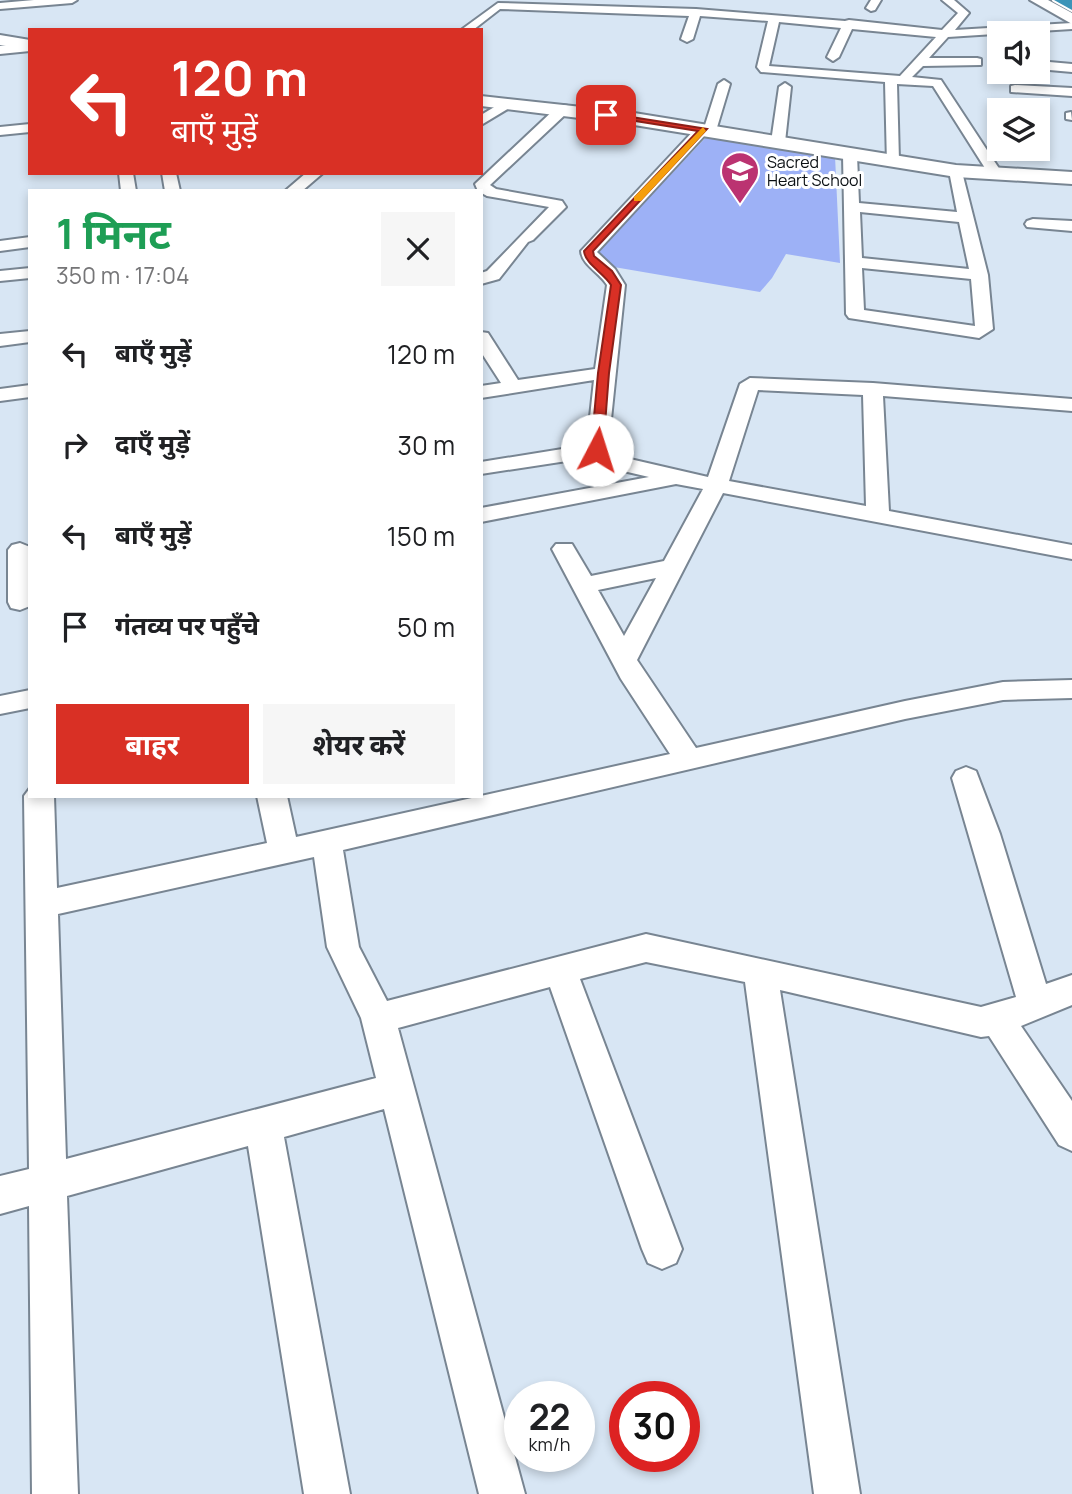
<!DOCTYPE html>
<html lang="hi">
<meta charset="utf-8">
<style>
:root{--surface:#fff;--page:#f6f6f6;--text:#202124;--muted:#757577;--accent:#d93025}
body{margin:0;font-family:Manrope,"Noto Sans Devanagari",sans-serif;background:var(--page);color:var(--text);height:100vh;display:flex;flex-direction:column;font-size:26px;white-space:nowrap}
*{box-sizing:border-box;margin:0}
p{font-size:23px;color:var(--muted)}
.icon{flex:none;width:38px;height:38px;fill:none;stroke:currentColor;stroke-width:2;stroke-linecap:round;stroke-linejoin:round}
.map{position:relative;flex:1;overflow:hidden}
.panel{position:absolute;left:28px;top:189px;width:455px;height:609px;display:flex;flex-direction:column;background:var(--surface);border-radius:0px;box-shadow:0 4px 10px #0003}
.panel>*{flex:none}
.hud{position:absolute;left:28px;top:28px;width:455px;height:147px;border-radius:0px;box-shadow:0 4px 10px #0003;background:#d93025;color:#fff;overflow:hidden}
.buttons{position:absolute;left:987px;top:21px;display:grid;gap:14px}
.buttons a{display:grid;place-items:center;width:63px;height:63px;border-radius:0px;background:var(--surface);box-shadow:0 4px 10px #0003;font-size:35px}
.speed{position:absolute;left:504px;top:1381px;display:flex;gap:14px;font-size:35px;font-weight:700;text-align:center}
.speed>*{display:grid;place-content:center;width:91px;height:91px;border-radius:50%;background:var(--surface);box-shadow:0 4px 10px #0003;line-height:1}
.speed small{font-size:18px;font-weight:400}
.speed .limit{border:10px solid #d22;background:#fff;color:#111}
.pin{position:absolute;display:grid;place-items:center;width:60px;height:60px;color:#fff;margin:-30px;border-radius:14px;box-shadow:0 4px 10px #0006}
.me{position:absolute;width:77px;margin:-38px;rotate:5deg;stroke-linejoin:round;filter:drop-shadow(0 0 5px #0008)}
.turn{display:flex;align-items:center;gap:24px;height:147px;padding:0 28px;font-size:32px}
.turn .icon{width:91px;height:91px;stroke-width:2.5}
.turn b{display:block;font-size:49px;line-height:60px}
.round{display:grid;place-items:center;flex:none;width:74px;height:74px;border-radius:0px;background:var(--page)}
.head{display:flex;align-items:center;justify-content:space-between;height:119px;padding:0 28px}
h1{font-size:42px;font-weight:700;line-height:52px;color:#1e9e55}
.action{display:flex;gap:14px;margin-top:auto;padding:14px 28px}
.action a{flex:1;height:80px;border-radius:0px;background:var(--accent);color:#fff;font-size:28px;font-weight:700;line-height:80px;text-align:center}
.action a+a{background:var(--page);color:var(--text)}
ul{padding:0;list-style:none}
li{display:flex;align-items:center;gap:21px;height:91px;padding:0 28px}
li div{flex:1}
li b{display:block;font-size:26px}
li em{font-style:normal}
.map>svg:first-child{display:block}
</style>
<div class="map">
<svg width="1072" height="1494" viewBox="0 0 1072 1494">
<rect width="100%" height="100%" fill="#d8e6f4"/>
<path fill="#9db1f6" d="M709,134L835,156L840,263L786,254L772,278L760,292L608,266L596,254Z"/>
<g fill="none" stroke-linecap="round" stroke-linejoin="round">
<defs>
<path id="street" d="M34,0H77L72,3L0,9V3Z
M871,0H881L875,10L871,11L866,8Z
M942,0H954L969,13L955,30L1072,23V29L948,37L929,58H977L981,59V65L923,66L912,77L941,80L1002,173L1000,176H990L933,86L897,84L899,161L892,165L887,164L885,82L761,72L757,67L768,21L700,16L693,39L687,42L681,39L689,16L500,9L473,30H461L498,3L696,9L845,21L849,20L942,30L958,13ZM779,22L841,28L827,57L833,61L839,57L852,29L936,37L900,76L769,66Z
M30,44V51L0,54V46Z
M1038,61L1072,64V72L1038,69Z
M724,80L730,84L715,134H706L597,252L615,269L625,285L608,448L617,456L708,477L740,384L750,378L873,383L1072,399V411L883,396L889,511L1072,545V559L723,493L637,660L696,748L905,701L1003,682L1072,680V698L1003,700L905,719L343,850L359,947L387,1001L646,934L981,1007L1016,997L952,778L956,771L966,767L976,771L1000,834L1046,984L1072,975V1005L1021,1026L1072,1101V1151L1059,1145L989,1036L981,1037L780,990L860,1494H814L745,982L646,962L580,979L682,1249L676,1263L662,1269L648,1263L642,1249L550,987L398,1028L525,1494H479L384,1109L284,1137L350,1494H304L248,1146L67,1196L78,1494H32L29,1206L0,1214V1176L29,1169L24,796L30,788V796H54L57,888L267,843L257,796H287L296,837L670,754L621,679L552,549L556,544H572L591,576L664,561L703,489L676,484L481,522V508L649,477L602,466L593,457L481,474V462L587,445L594,380L481,398V386L501,383L481,352V332L488,333L518,380L595,369L607,285C600,273 582,265 581,251L698,126L705,125L718,84ZM758,390L863,395L866,506L729,481ZM656,578L624,636L598,590ZM314,857L327,947L361,1018L376,1078L66,1159L58,914Z
M785,83L791,87L785,142L778,146L771,142L779,87Z
M1015,85L1072,88V96L1011,92V86Z
M506,100L513,104L511,107L481,125V115Z
M563,105L568,106V112L490,185L496,189L562,201L566,207L533,240L528,242L499,279L481,284V273L487,271L549,207L487,196L478,191L475,184L558,106Z
M1071,112L1072,120L1066,119V113Z
M30,124V132L0,135V127Z
M850,151L857,155L859,203L957,212L949,171L956,167L961,168L988,275L993,329L979,338L849,318L846,314L843,155ZM860,212L959,222L969,269L862,258ZM862,268L971,279L975,326L864,310Z
M119,173H133L136,191H121Z
M162,173H176L180,191H165Z
M306,173H323L302,191H285Z
M1033,219L1072,221V231L1027,227L1025,224L1027,221Z
M30,237V247L0,251V241Z
M30,268V278L0,281V271Z
M30,331V342L0,346V334Z
M30,385V397L0,401V389Z
M20,543L30,547V606L20,610L11,608L8,602V550L12,545Z
M30,690V708L0,714V696Z"/>
<path id="secondary" d="M1030,0H1048L1072,13V24Z
M0,35L30,40V50L0,45Z
M481,96L628,112L956,165L1072,172V184L956,177L628,124L481,106Z"/>
<path id="highway" d="M1054,0H1072V10Z"/>
</defs>
<use href="#street" stroke="#788592" stroke-width="4"/>
<use href="#secondary" stroke="#788592" stroke-width="4"/>
<use href="#highway" stroke="#fff" stroke-width="4"/>
<use href="#street" fill="#fff" fill-rule="evenodd"/>
<use href="#secondary" fill="#fff" fill-rule="evenodd"/>
<use href="#highway" fill="#3c94b8" fill-rule="evenodd"/>
</g>
<path fill="#d93025" stroke="#8d1f18" stroke-width="2" d="M606,113L707,129L593,251L594,256L612,271L621,285L609,373L603,450L597,453L591,450L598,373L611,285C604,273 585,264 584,251L698,131L604,116Z"/>
<path fill="#f59e0b" d="M703,127L706,131L641,201H634V197Z"/>
<defs>
<symbol id="school-pin" viewBox="-11 -11 22 30"><path d="M0 17L-7.5 6A9.5 9.5 0 1 1 7.5 6Z" fill="#bb3371" stroke="#fff"/><path d="M0-5L7-2L0 1L-7-2ZM-4 1L0 2.5L4 1V4Q0 6-4 4Z" fill="#fff"/></symbol>
</defs>
<g fill-rule="evenodd">
<use href="#school-pin" x="718" y="149" width="44" height="60"/>
</g>
<g text-anchor="middle" dominant-baseline="central" stroke-width="6" stroke-linejoin="round" paint-order="stroke">
<g font-size="16" fill="#090e12" stroke="#fff" text-anchor="start">
<text x="767" y="162">Sacred<tspan x="767" dy="18">Heart School</tspan></text>
</g>
</g>
</svg>
<div class="buttons">
<a><svg class="icon" aria-label="sound" viewBox="0 0 24 24"><path d="M4 9h4l5-4v14l-5-4H4zM17 9q2 3 0 6"/></svg></a>
<a><svg class="icon" aria-label="layers" viewBox="0 0 24 24"><path d="M12 4l9 5-9 5-9-5zM3 14l9 5 9-5"/></svg></a>
</div>
<div class="speed"><div>22<small>km/h</small></div><div class="limit">30</div></div>
<div class="pin" style="left:606px;top:115px;background:#d93025"><svg class="icon" aria-label="arrive" viewBox="0 0 24 24"><path d="M6 21V4h12l-3 4 3 4H6"/></svg></div>
<svg class="me" style="left:597px;top:450px" viewBox="-20 -20 40 40"><circle r="19" fill="#fff"/><path d="M0-13L10 11 0 6-10 11z" fill="#d93025"/></svg>
<div class="hud">
<div class="turn"><svg class="icon" aria-label="left" viewBox="0 0 24 24"><path d="M17 20v-9H6M10 6l-5 5 5 5"/></svg><div><b>120 m</b>बाएँ मुड़ें</div></div>
</div>
<section class="panel">
<div class="head"><div><h1>1 मिनट</h1><p>350 m · 17:04</p></div><a class="round"><svg class="icon" aria-label="close" viewBox="0 0 24 24"><path d="M6 6l12 12M18 6L6 18"/></svg></a></div>
<ul>
<li><svg class="icon" aria-label="left" viewBox="0 0 24 24"><path d="M17 20v-9H6M10 6l-5 5 5 5"/></svg><div><b>बाएँ मुड़ें</b></div><em>120 m</em></li>
<li><svg class="icon" aria-label="right" viewBox="0 0 24 24"><path d="M7 20v-9h11M14 6l5 5-5 5"/></svg><div><b>दाएँ मुड़ें</b></div><em>30 m</em></li>
<li><svg class="icon" aria-label="left" viewBox="0 0 24 24"><path d="M17 20v-9H6M10 6l-5 5 5 5"/></svg><div><b>बाएँ मुड़ें</b></div><em>150 m</em></li>
<li><svg class="icon" aria-label="arrive" viewBox="0 0 24 24"><path d="M6 21V4h12l-3 4 3 4H6"/></svg><div><b>गंतव्य पर पहुँचे</b></div><em>50 m</em></li>
</ul>
<div class="action"><a>बाहर</a><a>शेयर करें</a></div>
</section>
</div>
